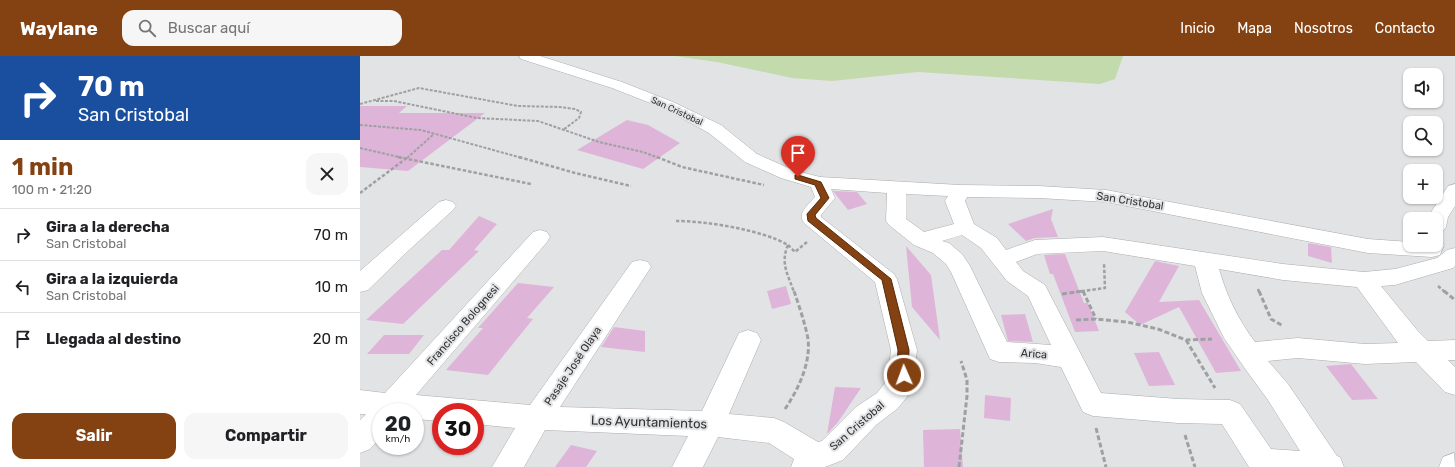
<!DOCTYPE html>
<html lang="es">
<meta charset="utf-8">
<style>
:root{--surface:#fff;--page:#f6f6f6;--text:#202124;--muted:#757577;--line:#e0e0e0;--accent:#844111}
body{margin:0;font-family:Rubik,sans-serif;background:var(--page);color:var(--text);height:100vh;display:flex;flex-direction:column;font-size:15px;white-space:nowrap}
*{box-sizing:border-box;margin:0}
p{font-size:13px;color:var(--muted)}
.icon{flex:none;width:22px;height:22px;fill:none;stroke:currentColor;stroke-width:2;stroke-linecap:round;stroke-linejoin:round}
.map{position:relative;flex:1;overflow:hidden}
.panel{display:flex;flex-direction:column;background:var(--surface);width:360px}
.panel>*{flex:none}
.hud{background:#1a4fa0;color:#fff;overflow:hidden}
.buttons{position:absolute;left:1043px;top:12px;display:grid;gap:8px}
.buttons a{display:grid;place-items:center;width:40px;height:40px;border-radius:8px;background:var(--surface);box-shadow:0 1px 3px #0004;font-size:20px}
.speed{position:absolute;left:12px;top:347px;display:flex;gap:8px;font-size:20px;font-weight:700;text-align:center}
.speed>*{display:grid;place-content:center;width:52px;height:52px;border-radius:50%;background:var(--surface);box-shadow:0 1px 3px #0004;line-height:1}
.speed small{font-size:10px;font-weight:400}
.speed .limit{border:6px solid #d22;background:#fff;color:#111}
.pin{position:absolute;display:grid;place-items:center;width:34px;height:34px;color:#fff;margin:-41px -17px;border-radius:50% 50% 50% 0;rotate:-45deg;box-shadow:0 0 4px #0007}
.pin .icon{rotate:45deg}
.me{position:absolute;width:44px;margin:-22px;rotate:358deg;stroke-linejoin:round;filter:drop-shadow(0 0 3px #0008)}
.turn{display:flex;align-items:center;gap:14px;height:84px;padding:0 12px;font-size:18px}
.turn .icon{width:52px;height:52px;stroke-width:2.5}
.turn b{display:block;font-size:28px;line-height:34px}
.round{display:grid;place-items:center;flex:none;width:42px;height:42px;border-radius:12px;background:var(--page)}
.summary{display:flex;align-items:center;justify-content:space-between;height:68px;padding:0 12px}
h1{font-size:24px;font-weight:700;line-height:30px;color:var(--accent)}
.action{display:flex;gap:8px;margin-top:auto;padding:8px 12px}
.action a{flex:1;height:46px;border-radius:12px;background:var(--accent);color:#fff;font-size:16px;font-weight:700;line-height:46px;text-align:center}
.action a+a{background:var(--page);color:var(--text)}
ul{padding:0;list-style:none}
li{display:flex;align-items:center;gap:12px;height:52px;padding:0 12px;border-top:1px solid var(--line)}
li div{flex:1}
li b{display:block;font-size:15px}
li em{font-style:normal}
header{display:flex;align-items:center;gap:24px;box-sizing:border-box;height:56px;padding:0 20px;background:var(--accent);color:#fff}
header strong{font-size:19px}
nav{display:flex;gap:22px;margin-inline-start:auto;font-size:14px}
.search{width:280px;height:36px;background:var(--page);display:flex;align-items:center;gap:10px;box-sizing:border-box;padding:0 14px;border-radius:12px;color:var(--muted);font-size:15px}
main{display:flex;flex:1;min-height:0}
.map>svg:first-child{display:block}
</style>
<header>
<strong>Waylane</strong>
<div class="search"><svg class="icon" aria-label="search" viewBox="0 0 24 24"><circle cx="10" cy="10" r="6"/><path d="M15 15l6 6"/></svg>Buscar aquí</div>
<nav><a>Inicio</a><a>Mapa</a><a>Nosotros</a><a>Contacto</a></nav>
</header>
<main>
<section class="panel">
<div class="hud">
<div class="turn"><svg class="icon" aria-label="right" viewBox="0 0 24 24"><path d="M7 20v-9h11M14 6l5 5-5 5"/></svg><div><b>70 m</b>San Cristobal</div></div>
</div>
<div class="summary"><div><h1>1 min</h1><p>100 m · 21:20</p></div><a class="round"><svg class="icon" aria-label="close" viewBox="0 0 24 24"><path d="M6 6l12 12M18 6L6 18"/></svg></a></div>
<ul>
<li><svg class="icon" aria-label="right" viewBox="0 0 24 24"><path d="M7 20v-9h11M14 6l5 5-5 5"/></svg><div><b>Gira a la derecha</b><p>San Cristobal</p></div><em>70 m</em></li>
<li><svg class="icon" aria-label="left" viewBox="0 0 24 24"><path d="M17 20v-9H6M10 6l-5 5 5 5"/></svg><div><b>Gira a la izquierda</b><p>San Cristobal</p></div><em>10 m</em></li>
<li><svg class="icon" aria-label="arrive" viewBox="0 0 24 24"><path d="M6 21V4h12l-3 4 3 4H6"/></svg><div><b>Llegada al destino</b></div><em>20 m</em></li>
</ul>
<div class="action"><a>Salir</a><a>Compartir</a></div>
</section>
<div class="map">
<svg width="1095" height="411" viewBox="0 0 1095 411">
<rect width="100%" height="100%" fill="#e2e3e5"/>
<path fill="#c3daac" d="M315,0H763L755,23L740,28L558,16L472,25L432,22L357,6Z"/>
<path fill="#deb5d9" d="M0,50H47L39,57H125L48,115L0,111Z
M267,64L288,69L320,87L283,113L217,94Z
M473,135L497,136L507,148L488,154Z
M693,153L691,163L698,181L675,182L666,185L648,168Z
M119,160L137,168L114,194L119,195L43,268L6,264L82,194H89Z
M948,187L971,191L972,207L948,200Z
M546,190L571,219L580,284L552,251Z
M705,198L724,247H728L739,275L715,276L693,218H690L684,199Z
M795,205L819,210L799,246L839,244L881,315L856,317L819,251L780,269L765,256Z
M158,227L194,231L167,262L173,263L128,319L86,314L123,272H118Z
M426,230L431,248L412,253L407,235Z
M665,258L673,286L648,285L641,259Z
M254,271L285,275V296L241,291Z
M24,279H64L49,298H7Z
M799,296L815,329L789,330L774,297Z
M991,308L1018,343L992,344L966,310Z
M475,331L501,332L478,366L467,378Z
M625,339L651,342L650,365L624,362Z
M600,373L603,411H564L563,374Z
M211,389L237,395L226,411H195Z"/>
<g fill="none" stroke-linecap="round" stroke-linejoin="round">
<defs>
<path id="minor" d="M159,0H180L262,26L313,46L361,69L397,98L433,114L460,121L600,129L679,130L746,134L1008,183L1050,186V189H1076V183L1081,184L1084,189L1080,199L1072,201L1008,197L746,146L679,142L607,141L605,145L614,168L637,182L646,194L675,184L743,181L923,208L1004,216L1035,213L1077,202L1087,194L1095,192V210L1093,212L1035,229L1021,230L1057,274L1068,285L1095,284V304H1088L1095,311V339L1085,336L1056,306L1005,308L938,302L908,305L928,328L977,400L980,401L984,411H889L862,368L818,367L733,360L723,356L701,311L675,307L639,306L630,303L591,216L586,208L573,197L554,189L529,169L526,165L527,137L471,133L475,142L461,159V161L534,218L537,223L557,294L555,312L557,319L547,341L537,353L516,369L483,404L465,411H431L434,403L409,387L358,381L343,411H312L328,380L185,374L164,411H132L155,372L115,368V356H81V365L55,363V356H21V381L10,393L0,397V364L6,358H0V334L25,337L173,176L180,174L187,176L190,181L187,186L56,339L170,349L272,206L280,204L288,206L291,211L200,351L342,355L379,277L388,274L397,277L401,284L369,358L414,362L424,366L458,386L462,385L496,351L517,337L531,319L529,312L531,294L515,226L444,167C437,157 448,149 455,141L451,131L421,122L385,106L349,77L303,52L252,32L161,3ZM546,138L588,140L585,145L594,168L564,176L546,163ZM602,179L621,192L647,225L668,240L691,289L647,286L610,210L602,198L589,187L582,185ZM743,195L835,210L842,237L864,282L886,314L908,344L940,395L911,393L880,348L870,344L818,343L741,337L685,229L663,215L656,206L677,198ZM859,213L923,224L997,231L1038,287L1005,288L938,282L895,286C878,263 867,241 859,213Z
M1095,128V150L1088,161L1086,171L1083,175L1076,177V163H1067L1068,161L1088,130Z
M86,144L93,146L96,150L93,154L49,194L8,234L0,236V215L79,146Z
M1094,397L1095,411H1079L1083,401Z"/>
</defs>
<use href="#minor" stroke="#acacae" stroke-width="1"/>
<path stroke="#9fa0a1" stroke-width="2" stroke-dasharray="3 1.5" stroke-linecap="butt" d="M16,45H34L117,62L178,65L239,86L283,96L299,102
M0,48L59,32L158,50L200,51L215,53L221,56L219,62L203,74
M0,69L61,74L162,102
M0,92L43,102
M47,102L74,78"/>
<path stroke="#9fa0a1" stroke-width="2.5" stroke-dasharray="3.5 2" stroke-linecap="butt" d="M38,101L171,128
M159,101L215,117L271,130
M297,101L322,111L404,129
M0,137L48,101
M316,165C347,165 402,174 428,189C420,207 428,219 434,236
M428,189L435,196L447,186
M1078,230L1085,236
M898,233L899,236
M716,236L745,232L744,207"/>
<path stroke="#9fa0a1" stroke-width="3" stroke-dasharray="5 2.5" stroke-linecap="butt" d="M723,235L736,263
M899,235L911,263L923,270
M1084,235L1095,244
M702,238L723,235
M716,264L736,263L767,266L798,273L826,284L852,283
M826,284L855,332
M425,353C438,334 451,307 448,283C445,267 439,250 434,235
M736,372L746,411
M825,379L835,411
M599,411L607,340V324L601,305"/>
<use href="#minor" fill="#fff" fill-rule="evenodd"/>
</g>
<path fill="#844111" stroke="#562a0b" d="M435,119H438L461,126L469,142L455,159L456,162L531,223L549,294L548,312L549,319L548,322L544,323L540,322L537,312L538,294L522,224L448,165L447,158L461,142L455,129L435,123Z"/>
<g text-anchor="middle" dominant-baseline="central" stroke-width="4" stroke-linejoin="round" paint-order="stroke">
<g font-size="9" fill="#303031" stroke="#e2e3e5">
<text transform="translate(317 55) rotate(25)">San Cristobal</text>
</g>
<g font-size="11" fill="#303031" stroke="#e2e3e5">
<text transform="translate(770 145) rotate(9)">San Cristobal</text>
<text transform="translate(103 269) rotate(-49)">Francisco Bolognesi</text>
<text transform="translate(674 298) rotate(4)">Arica</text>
<text transform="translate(213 310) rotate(-56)">Pasaje José Olaya</text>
<text transform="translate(497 370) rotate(-41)">San Cristobal</text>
</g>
<g font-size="13" fill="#303031" stroke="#e2e3e5">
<text transform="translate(289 366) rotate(2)">Los Ayuntamientos</text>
</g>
</g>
</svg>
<div class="buttons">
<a><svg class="icon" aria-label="sound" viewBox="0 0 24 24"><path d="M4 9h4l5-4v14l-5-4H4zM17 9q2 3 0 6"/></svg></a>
<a><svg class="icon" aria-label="search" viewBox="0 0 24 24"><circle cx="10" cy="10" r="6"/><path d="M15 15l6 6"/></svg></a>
<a>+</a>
<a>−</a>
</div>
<div class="speed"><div>20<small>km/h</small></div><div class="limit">30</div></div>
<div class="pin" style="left:438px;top:121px;background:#d93025"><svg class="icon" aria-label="arrive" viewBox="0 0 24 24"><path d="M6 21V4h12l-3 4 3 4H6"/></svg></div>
<svg class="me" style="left:544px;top:319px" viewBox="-20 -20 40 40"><circle r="17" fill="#844111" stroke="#fff" stroke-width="3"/><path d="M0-11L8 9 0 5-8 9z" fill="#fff"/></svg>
</div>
</main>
